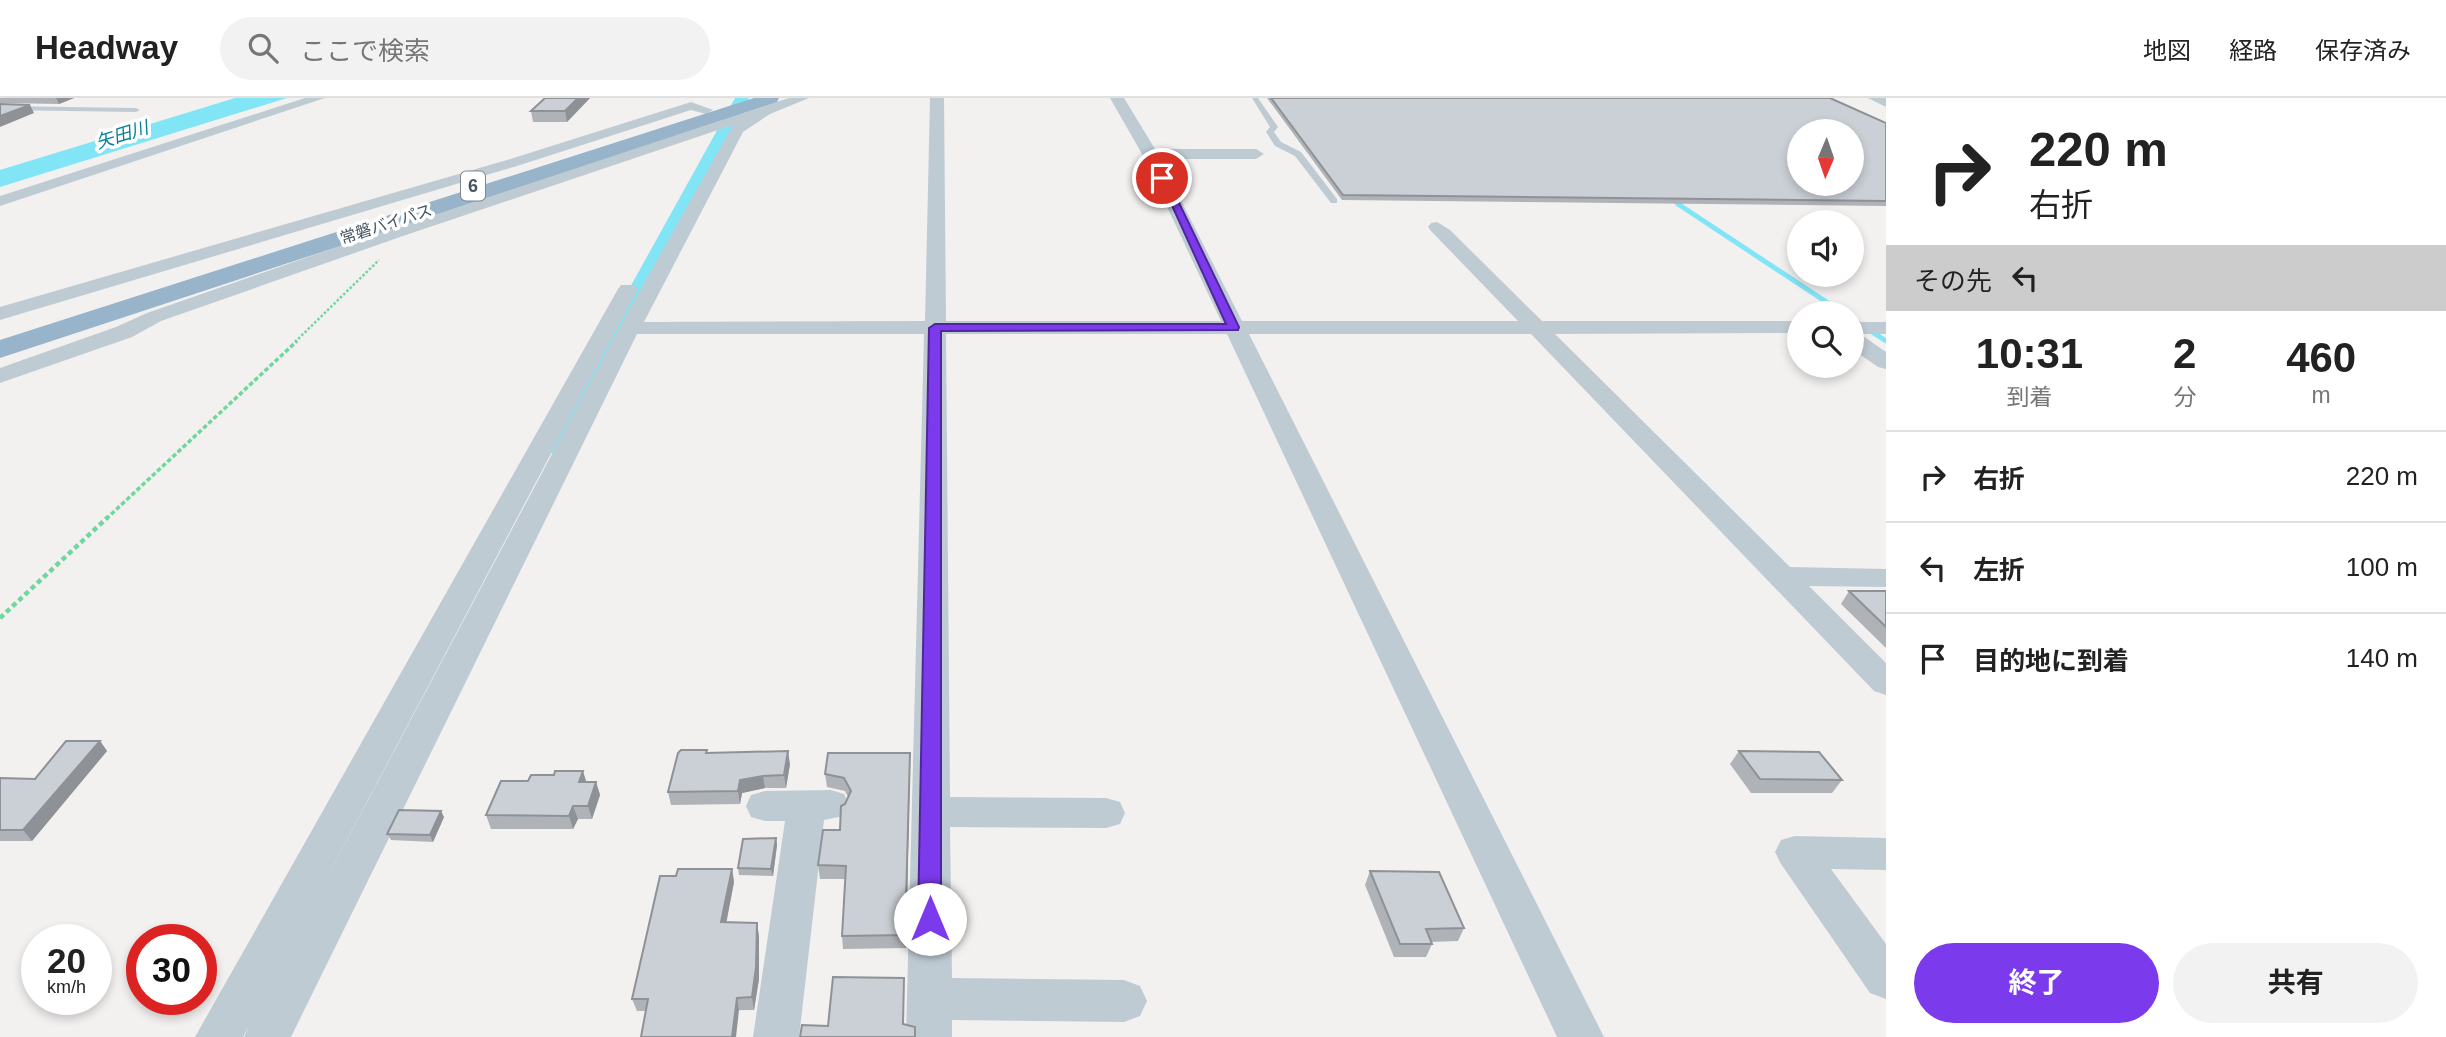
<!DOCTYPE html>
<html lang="ja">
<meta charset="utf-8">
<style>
:root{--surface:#fff;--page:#f2f2f2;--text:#222;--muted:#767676;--line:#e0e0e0;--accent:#7c3aed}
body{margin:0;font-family:Arial,"Noto Sans JP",sans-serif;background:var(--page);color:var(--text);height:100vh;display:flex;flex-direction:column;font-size:26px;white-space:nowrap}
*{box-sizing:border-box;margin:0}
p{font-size:23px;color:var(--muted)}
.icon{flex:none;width:38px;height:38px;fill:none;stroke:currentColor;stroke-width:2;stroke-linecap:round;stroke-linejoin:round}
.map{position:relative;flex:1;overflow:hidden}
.details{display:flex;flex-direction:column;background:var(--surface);width:560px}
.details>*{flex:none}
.hud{background:#fff;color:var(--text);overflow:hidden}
.needle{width:46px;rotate:182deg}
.fabs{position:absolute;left:1787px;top:21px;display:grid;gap:14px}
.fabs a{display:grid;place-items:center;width:77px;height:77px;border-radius:50%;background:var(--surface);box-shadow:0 4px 10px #0003;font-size:35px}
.speed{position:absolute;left:21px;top:826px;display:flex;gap:14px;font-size:35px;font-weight:700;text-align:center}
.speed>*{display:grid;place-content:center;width:91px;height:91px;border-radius:50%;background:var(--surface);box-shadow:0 4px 10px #0003;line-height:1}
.speed small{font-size:18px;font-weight:400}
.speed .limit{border:10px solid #d22;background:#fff;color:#111}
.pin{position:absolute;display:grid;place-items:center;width:60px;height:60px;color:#fff;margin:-30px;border:4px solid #fff;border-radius:50%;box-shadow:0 2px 7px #0007}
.me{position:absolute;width:77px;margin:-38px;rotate:0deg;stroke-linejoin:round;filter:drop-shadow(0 0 5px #0008)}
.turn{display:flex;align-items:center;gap:24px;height:147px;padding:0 28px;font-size:32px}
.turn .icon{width:91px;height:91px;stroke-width:2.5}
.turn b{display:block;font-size:49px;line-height:60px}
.then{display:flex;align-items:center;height:66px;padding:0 28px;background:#0003;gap:14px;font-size:26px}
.eta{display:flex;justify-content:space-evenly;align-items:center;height:119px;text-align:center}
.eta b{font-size:42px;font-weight:700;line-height:49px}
.primary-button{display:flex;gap:14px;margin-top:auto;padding:14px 28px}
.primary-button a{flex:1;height:80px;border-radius:42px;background:var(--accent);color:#fff;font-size:28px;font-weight:700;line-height:80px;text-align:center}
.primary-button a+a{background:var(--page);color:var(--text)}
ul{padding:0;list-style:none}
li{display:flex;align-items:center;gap:21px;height:91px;padding:0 28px;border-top:2px solid var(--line)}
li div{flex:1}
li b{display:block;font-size:26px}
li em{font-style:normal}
header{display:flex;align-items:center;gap:42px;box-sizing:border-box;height:98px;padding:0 35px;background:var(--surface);border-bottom:2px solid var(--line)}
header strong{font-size:33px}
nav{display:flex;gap:38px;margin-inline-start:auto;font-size:24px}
.search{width:490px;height:63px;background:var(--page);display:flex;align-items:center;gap:18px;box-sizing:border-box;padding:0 24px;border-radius:38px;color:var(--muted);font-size:26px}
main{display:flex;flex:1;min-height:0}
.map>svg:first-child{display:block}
</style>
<header>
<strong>Headway</strong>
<div class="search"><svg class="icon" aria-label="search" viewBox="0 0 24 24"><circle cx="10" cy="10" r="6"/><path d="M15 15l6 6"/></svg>ここで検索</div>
<nav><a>地図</a><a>経路</a><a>保存済み</a></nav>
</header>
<main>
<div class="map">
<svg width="1886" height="939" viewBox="0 0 1886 939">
<rect width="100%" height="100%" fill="#f3f0f0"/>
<path fill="#82e5f6" d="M235,0H287L0,89V72Z"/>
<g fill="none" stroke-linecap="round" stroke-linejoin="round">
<path stroke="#82e5f6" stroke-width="4.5" d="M1670,100L1681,107"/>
<path stroke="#82e5f6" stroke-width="5" d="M1678,106L1843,215
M1852,221L1886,243"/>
<path fill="#82e5f6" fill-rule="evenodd" d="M735,0H749L568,348L564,353L555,356L546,353L542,348Z"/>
<path stroke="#6dd79d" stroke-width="2.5" stroke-dasharray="2.5 2" stroke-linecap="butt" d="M295,244L379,162"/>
<path stroke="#6dd79d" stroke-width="3.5" stroke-dasharray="4.5 2.5" stroke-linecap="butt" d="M106,421L297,243"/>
<path stroke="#6dd79d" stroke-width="4.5" stroke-dasharray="5 3.5" stroke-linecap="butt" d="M0,520L108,419"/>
<path fill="#bfcbd3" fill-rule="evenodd" d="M1252,0H1258L1278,29L1274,34L1281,44L1301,54L1337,101V105H1331L1295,58L1275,48L1266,34L1270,29Z
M0,8L136,10L140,12L136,14L0,12Z"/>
<path fill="#bfcbd3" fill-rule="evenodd" d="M305,0H325L0,108V98Z
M789,0H809L770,16L743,34L644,224L925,223L930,0H944L946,223H1221L1142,56L1110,0H1124L1155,51H1256L1264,56L1256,61H1160L1242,223H1518L1431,133L1428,129L1431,125L1437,124L1450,132L1542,223H1799V235L1555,236L1790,469L1886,471V489L1809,488L1886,565V597L1874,593L1531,236H1249L1604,939H1557L1227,236H946L950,699L1106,700L1120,704L1125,715L1120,726L1106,730L950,729L952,880L1124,882L1140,888L1147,903L1140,918L1124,924L952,922V939H906L924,236H637L291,939H244L249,928L243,939H195L618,191L621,187H635L638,191L314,804L620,228L733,27L403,138L161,223L132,239L0,285V270L116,229L147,215L391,130Z
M1868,0H1886V9Z
M691,4L713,12L706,16L691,12L517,68L0,222V209L507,62Z
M1852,224H1886V236H1860L1886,254V271L1878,269L1852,251Z
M831,692L844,696L850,707L844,718L824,722L799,939H753L785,723H765L751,719L746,708L751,697L765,693Z
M1795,738L1886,740V772L1831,771L1886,846V901L1870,895L1781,766L1775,754L1781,742Z"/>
<path fill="#97b4cb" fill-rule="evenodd" d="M754,0H779L777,4L0,260V242Z"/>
</g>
<path fill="#afb3b8" d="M0,0H74L59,6L0,5Z
M590,0L567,24H533L531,13Z
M1267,0H1830L1886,25V108L1342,102Z
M1849,493H1886V550L1841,506Z
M100,643L107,653L32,743H0V680L35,681Z
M1739,653L1842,682L1832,695H1751L1730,666Z
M707,655L790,666L786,690H765L742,695L740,706L671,707L668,694Z
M910,655L906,850L843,851L842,838L845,781H820L818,767L840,732L845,706L848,699L845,693L827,689L825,676Z
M586,684H596L600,697L592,721H578L573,731H491L486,717Z
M444,719L433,744L391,742L387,736Z
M776,740L777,747L773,778L739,777L738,770Z
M732,771L734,784L726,824L759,838V881L754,912L637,913L632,901L676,778Z
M1370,773L1464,830L1458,843L1431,844L1432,846L1426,859H1394L1365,787Z"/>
<path fill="#8e9296" d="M56,0H74L59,6Z
M578,0H590L567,24L565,13Z
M30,7L34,15L0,29V18Z
M100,643L107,653L32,743L23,732Z
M788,653L790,666L786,690L784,677Z
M910,655V668L906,850L905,837Z
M583,673L587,686L579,684Z
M763,678L765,690L742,695L740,706L738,693L740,682Z
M596,684L600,697L592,721L588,708Z
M573,708L578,721L573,731L569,718Z
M441,713L444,719L433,744L430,737Z
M776,740L777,747L773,778L771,771Z
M732,771L734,784L724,837L721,824Z
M757,825L759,838V881L754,912L752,899Z
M737,900L739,912L736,939H732Z"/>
<path fill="#cbd0d6" stroke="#8e9296" stroke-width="2" fill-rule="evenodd" d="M545,0H578L565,13H531Z
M1271,0H1830L1886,25V103L1343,97ZM1799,33H1852V86H1799Z
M0,6L30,7L0,18Z
M1849,493H1886V529Z
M66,643H100L23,732H0V680L35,681Z
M681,652H707L706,655L788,653L784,677L763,678L740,682L738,693L668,694L678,655Z
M1739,653L1819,654L1842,682L1760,681Z
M828,655H910L905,837L842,838L846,768L818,767L823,732H840L841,708L845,706L851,693L844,680L825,676Z
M555,673H583L579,684H596L588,708H573L569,718L486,717L501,683H528L531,677H554Z
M399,712L441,713L430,737L387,736Z
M776,740L771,771L738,770L743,741Z
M678,771H732L721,824L757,825L756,869L752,899L737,900L732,939H641L648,901H632L660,778H676Z
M1370,773L1439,774L1464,830L1426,831L1432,846H1400Z
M833,879L904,880L903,926L915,929V939H800L802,927L828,928Z"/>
<path fill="#7c3aed" stroke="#51269a" stroke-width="2" d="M1159,79L1167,80L1239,229L1238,232L941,233V821L938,828L930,831L922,828L918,821L929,230L935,226H1226Z"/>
<g text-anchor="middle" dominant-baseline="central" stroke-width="7" stroke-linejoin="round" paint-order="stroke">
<g font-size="16" fill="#455560" stroke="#fff">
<text transform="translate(386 126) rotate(-18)">常磐バイパス</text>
</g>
<g font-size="18" font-style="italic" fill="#038097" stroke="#fff">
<text transform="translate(122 37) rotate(-17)">矢田川</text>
</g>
<rect fill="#fff" stroke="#7d8890" stroke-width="2" x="461" y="73.5" width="24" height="29" rx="5"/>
<g font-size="18" font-weight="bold" fill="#455560">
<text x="473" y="88">6</text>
</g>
</g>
</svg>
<div class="fabs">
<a><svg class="needle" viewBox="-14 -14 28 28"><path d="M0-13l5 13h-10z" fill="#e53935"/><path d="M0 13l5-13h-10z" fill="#767676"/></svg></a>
<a><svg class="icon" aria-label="sound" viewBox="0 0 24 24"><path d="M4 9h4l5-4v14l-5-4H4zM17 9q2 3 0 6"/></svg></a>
<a><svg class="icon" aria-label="search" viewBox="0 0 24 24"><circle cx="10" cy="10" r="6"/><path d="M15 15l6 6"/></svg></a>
</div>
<div class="speed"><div>20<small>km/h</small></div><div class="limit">30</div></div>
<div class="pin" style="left:1162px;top:80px;background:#d93025"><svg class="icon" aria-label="arrive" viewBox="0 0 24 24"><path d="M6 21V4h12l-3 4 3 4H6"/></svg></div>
<svg class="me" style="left:930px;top:821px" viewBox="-20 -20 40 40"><circle r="19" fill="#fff"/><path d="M0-13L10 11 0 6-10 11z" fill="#7c3aed"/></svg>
</div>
<section class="details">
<div class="hud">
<div class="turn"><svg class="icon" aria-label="right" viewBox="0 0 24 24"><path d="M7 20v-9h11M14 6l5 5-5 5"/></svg><div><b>220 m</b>右折</div></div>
<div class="then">その先<svg class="icon" aria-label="left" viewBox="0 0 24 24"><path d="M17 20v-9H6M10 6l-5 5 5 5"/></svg></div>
</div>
<div class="eta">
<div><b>10:31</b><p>到着</p></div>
<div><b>2</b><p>分</p></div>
<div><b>460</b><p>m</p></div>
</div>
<ul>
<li><svg class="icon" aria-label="right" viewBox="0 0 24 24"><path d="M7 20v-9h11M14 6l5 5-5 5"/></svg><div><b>右折</b></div><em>220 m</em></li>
<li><svg class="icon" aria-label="left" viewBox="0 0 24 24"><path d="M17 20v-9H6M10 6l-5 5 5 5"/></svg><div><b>左折</b></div><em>100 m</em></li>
<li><svg class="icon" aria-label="arrive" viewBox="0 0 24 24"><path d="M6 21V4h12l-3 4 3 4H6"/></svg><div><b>目的地に到着</b></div><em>140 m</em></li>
</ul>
<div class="primary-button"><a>終了</a><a>共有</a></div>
</section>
</main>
